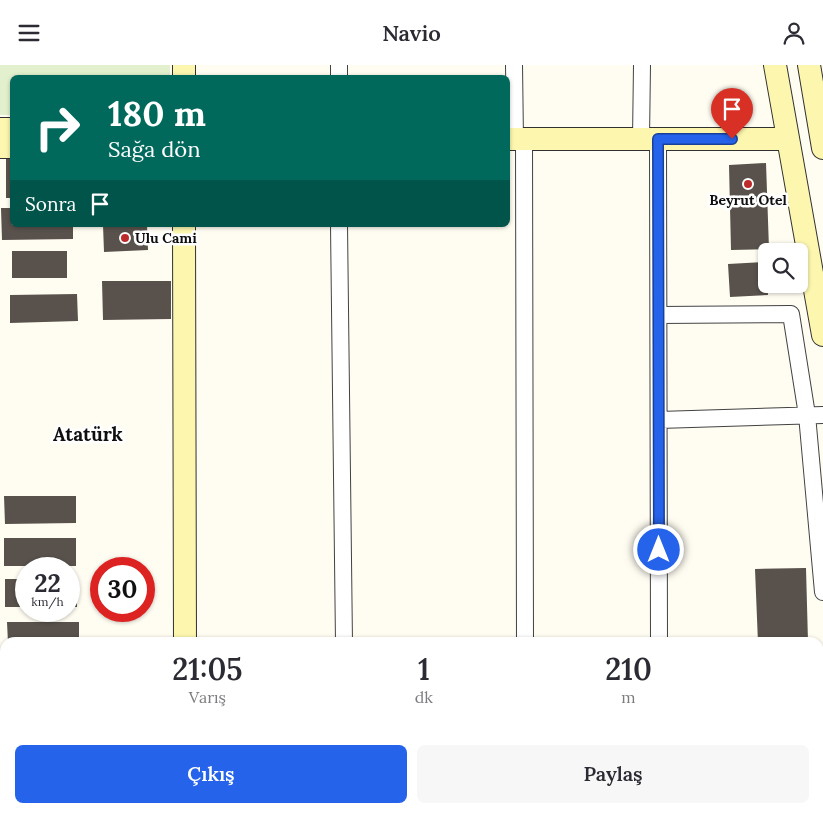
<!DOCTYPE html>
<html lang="tr">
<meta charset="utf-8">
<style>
:root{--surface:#fff;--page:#f7f7f7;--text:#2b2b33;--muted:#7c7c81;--accent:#2563eb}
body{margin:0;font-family:Lora,serif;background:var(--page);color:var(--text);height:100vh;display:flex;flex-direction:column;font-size:19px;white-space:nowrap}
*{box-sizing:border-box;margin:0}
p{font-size:16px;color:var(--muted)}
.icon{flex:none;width:28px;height:28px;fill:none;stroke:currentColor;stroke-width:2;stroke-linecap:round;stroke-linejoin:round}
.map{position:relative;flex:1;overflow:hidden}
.panel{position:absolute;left:0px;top:572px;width:824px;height:176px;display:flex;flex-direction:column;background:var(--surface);border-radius:15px 15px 0 0;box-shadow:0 1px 4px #0004}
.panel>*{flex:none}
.banner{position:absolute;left:10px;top:10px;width:500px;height:152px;border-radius:8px;box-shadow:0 1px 4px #0004;background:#00695c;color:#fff;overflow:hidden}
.fabs{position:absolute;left:758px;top:178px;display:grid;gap:10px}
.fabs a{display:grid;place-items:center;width:50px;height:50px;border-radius:8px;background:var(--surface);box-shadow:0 1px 4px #0004;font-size:25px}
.speed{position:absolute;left:15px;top:492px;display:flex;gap:10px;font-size:25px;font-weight:700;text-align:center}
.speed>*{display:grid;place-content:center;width:65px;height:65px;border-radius:50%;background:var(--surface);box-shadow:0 1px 4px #0004;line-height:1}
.speed small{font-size:12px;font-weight:400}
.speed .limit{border:8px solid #d22;background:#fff;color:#111}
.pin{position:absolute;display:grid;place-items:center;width:42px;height:42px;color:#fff;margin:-51px -21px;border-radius:50% 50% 50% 0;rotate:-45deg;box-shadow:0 0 5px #0007}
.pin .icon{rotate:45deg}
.me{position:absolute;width:55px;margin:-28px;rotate:0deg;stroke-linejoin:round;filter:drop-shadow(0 0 4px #0008)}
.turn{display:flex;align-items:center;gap:18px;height:105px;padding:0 15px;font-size:22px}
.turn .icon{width:65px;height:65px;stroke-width:2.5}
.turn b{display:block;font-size:35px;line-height:42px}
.then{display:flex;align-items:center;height:48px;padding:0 15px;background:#0003;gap:10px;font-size:19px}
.eta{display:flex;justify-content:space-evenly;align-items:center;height:85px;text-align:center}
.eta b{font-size:30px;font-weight:600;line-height:35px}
.primary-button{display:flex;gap:10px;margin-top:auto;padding:10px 15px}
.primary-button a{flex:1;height:58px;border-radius:8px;background:var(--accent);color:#fff;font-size:20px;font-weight:600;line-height:58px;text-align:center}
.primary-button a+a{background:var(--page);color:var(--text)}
header{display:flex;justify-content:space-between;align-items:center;height:65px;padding:0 15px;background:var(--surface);font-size:22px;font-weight:600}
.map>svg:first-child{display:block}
</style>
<header><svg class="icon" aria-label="menu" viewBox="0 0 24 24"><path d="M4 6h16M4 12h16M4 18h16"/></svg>Navio<svg class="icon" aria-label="person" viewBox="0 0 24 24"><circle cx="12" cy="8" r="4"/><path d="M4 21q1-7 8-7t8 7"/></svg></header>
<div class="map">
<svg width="823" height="748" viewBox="0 0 823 748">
<rect width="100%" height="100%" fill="#fffdf2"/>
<path fill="#e3f0cd" d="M0,0H170V12H12V50H0Z"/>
<path fill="#58514c" d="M6,94H12V133H6Z
M766,98L769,184L731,185L729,100Z
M1,143H12V160H73V174L2,175Z
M103,160H147L148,185L104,187Z
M12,186H67V213H12Z
M766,197L768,230L730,232L728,199Z
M102,216H171V254L103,255Z
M77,229L78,256L10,258V230Z
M4,431H76V458L5,459Z
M4,473H76V501H4Z
M806,503L808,577L758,578L755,504Z
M77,513V542H69V514Z
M5,514H26V542H5Z
M7,557H79V578H8Z"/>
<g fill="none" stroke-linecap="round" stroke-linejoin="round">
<defs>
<path id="street" d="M514,0L515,74
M339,12V0
M524,74L525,578
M641,74L642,0
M658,74L659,578
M339,160L344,578
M659,250L791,249L807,350L823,527
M659,355L823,350
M660,744V748"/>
<path id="secondary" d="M184,0V12
M775,0L823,270
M809,0L823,83
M0,64H12
M508,74H787
M0,82H12
M184,160L185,578
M819,640H823
M0,644H5
M186,744V748"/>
</defs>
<use href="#street" stroke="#424242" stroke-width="18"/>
<use href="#secondary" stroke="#313131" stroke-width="24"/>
<use href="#street" stroke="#fff" stroke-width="16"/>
<use href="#secondary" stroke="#fcf6af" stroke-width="22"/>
</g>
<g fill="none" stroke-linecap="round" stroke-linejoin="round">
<defs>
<path id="route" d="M659,485L658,74H732"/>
</defs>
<use href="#route" stroke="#184099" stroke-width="12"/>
<use href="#route" stroke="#2563eb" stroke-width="9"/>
</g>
<g fill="#bc2b2c" stroke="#fff" stroke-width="2">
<circle cx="748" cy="119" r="5"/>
<circle cx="125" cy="173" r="5"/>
</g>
<g text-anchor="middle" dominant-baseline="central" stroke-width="5" stroke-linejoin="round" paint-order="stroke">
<g font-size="14" font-weight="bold" fill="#0f0f0f" stroke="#fff">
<text x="748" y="135">Beyrut Otel</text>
<text x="135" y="173" text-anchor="start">Ulu Cami</text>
</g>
<g font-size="19" font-weight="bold" fill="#0f0f0f" stroke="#fff">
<text x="88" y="369">Atatürk</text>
</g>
</g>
</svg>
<div class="fabs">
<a><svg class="icon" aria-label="search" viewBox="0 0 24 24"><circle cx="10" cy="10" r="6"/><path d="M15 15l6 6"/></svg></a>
</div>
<div class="speed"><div>22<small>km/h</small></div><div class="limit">30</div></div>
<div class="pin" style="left:732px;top:74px;background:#d93025"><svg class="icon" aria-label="arrive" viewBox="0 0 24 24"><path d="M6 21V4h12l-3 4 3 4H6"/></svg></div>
<svg class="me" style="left:659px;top:485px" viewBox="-20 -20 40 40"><circle r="17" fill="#2563eb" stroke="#fff" stroke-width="3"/><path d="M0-11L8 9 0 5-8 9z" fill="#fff"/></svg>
<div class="banner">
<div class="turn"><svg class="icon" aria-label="right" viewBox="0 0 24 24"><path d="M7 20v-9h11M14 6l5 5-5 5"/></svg><div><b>180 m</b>Sağa dön</div></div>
<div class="then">Sonra<svg class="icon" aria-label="arrive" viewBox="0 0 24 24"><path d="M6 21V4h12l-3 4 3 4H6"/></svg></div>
</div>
<section class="panel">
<div class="eta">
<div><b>21:05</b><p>Varış</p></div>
<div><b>1</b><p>dk</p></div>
<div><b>210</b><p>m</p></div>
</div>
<div class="primary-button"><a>Çıkış</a><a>Paylaş</a></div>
</section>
</div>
